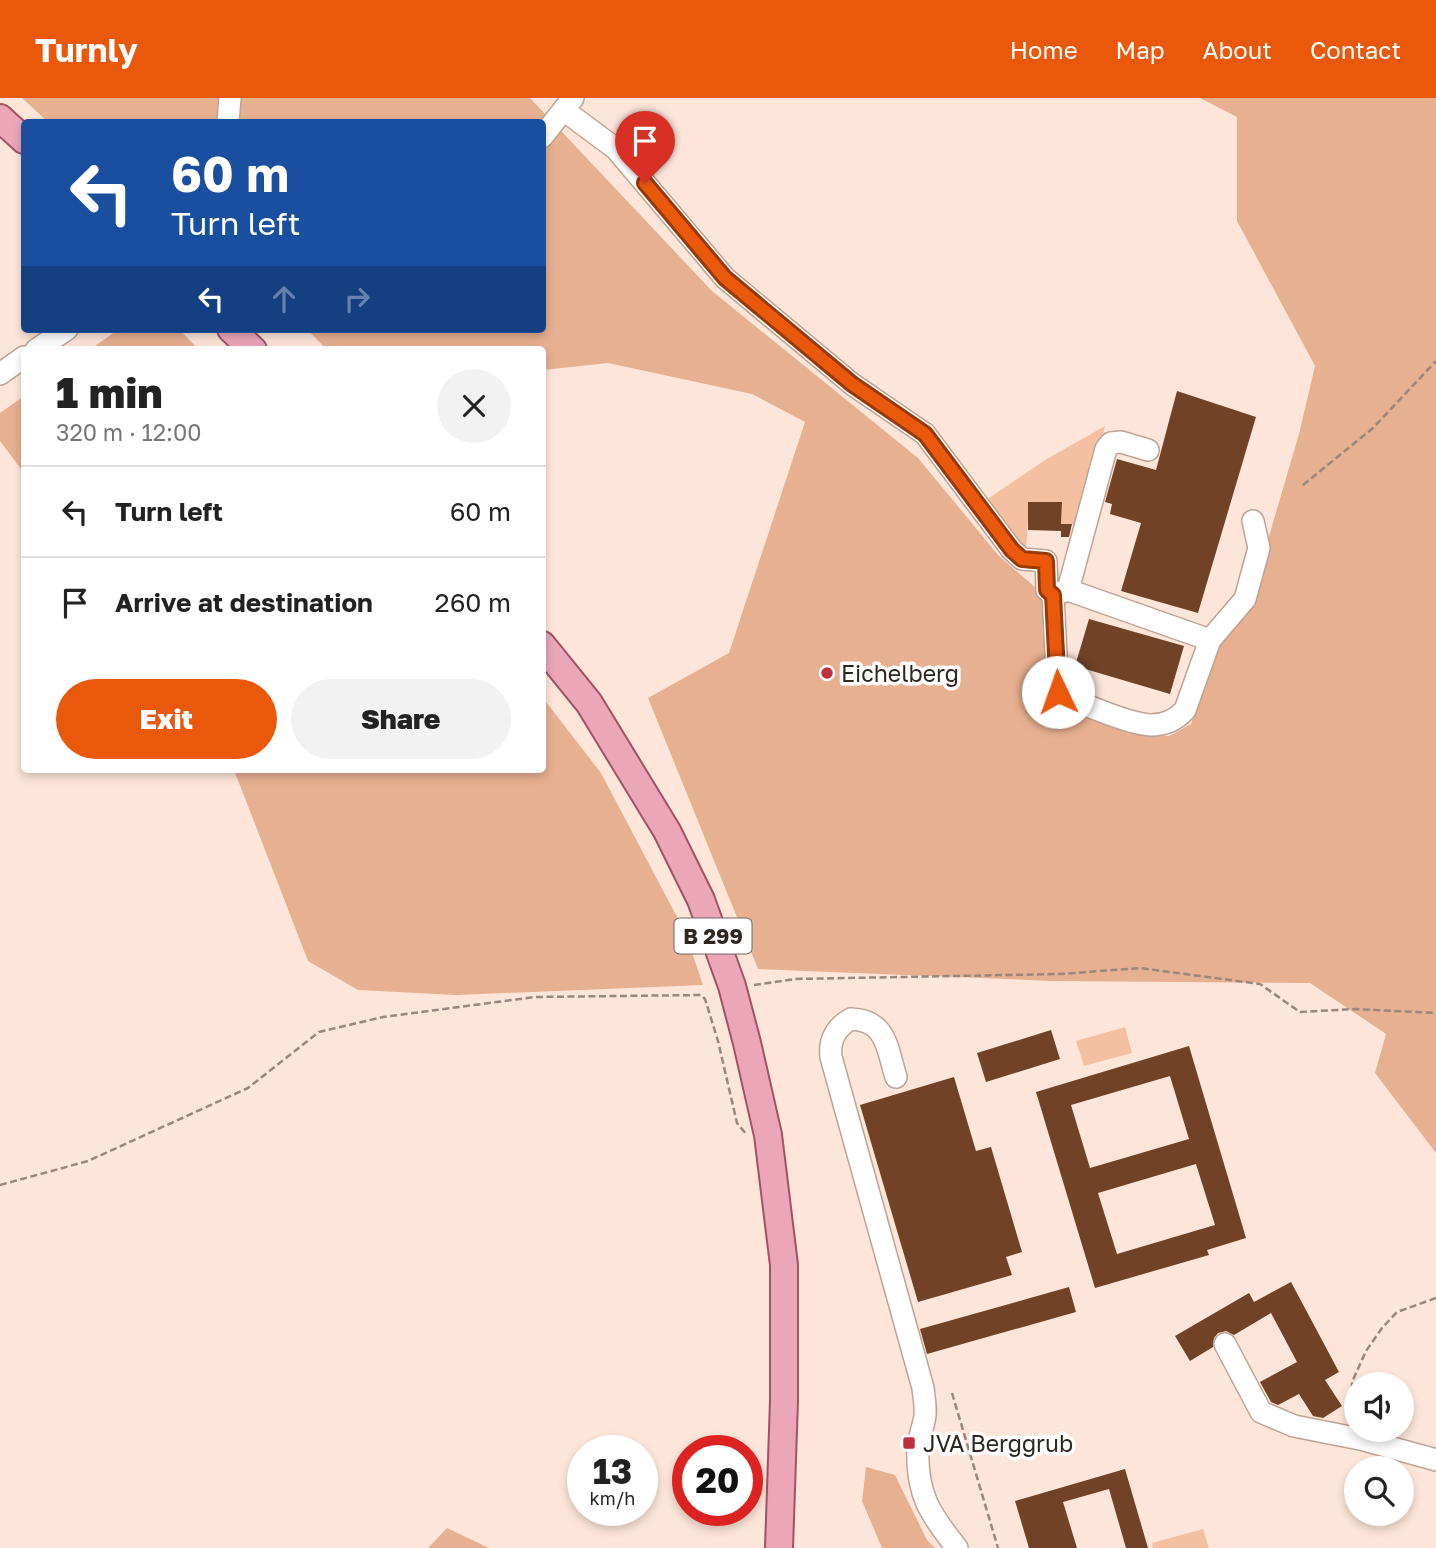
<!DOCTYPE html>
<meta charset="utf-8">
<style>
:root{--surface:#fff;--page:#f2f2f2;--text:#222;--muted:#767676;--line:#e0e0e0;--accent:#ea580c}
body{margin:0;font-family:"Golos Text",sans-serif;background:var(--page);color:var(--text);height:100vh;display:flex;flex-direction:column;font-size:26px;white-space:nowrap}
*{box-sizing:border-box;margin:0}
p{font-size:23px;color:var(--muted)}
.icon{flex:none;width:38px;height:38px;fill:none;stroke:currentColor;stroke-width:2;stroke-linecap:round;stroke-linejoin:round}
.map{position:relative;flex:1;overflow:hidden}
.side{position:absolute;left:21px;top:248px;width:525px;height:427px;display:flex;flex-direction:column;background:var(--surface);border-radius:7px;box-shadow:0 4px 10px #0003}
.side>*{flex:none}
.guide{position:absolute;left:21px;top:21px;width:525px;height:214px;border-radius:7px;box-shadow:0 4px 10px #0003;background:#1a4fa0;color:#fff;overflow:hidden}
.buttons{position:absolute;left:1344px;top:1274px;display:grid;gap:14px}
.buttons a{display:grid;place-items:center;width:70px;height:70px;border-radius:50%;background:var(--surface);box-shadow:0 4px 10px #0003;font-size:35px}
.speed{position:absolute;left:567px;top:1337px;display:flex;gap:14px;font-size:35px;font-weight:700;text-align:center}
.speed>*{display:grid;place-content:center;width:91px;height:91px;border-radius:50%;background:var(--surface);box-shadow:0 4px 10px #0003;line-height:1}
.speed small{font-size:18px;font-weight:400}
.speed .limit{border:10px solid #d22;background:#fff;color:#111}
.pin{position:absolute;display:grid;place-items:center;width:60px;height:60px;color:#fff;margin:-72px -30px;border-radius:50% 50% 50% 0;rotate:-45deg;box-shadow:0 0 7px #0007}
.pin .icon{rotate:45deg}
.me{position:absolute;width:77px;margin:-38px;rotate:357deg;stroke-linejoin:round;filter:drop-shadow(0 0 5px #0008)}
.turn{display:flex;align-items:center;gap:24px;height:147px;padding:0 35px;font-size:32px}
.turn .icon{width:91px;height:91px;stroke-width:2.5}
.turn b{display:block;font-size:49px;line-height:60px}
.lanes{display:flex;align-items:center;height:66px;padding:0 35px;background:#0003;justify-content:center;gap:35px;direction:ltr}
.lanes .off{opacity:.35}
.round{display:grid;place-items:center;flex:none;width:74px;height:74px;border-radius:37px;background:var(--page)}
.summary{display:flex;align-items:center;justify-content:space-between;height:119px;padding:0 35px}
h1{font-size:42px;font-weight:800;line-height:52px}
.action{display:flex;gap:14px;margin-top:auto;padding:14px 35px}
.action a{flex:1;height:80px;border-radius:42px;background:var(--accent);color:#fff;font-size:28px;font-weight:800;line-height:80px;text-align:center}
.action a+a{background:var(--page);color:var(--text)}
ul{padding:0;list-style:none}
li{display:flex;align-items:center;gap:21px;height:91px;padding:0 35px;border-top:2px solid var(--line)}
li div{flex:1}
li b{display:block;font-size:26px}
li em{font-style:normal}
header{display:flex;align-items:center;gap:42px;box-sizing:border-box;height:98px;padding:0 35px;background:var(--accent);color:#fff}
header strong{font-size:33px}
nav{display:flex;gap:38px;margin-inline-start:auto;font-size:24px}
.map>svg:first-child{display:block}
</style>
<header>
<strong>Turnly</strong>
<nav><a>Home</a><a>Map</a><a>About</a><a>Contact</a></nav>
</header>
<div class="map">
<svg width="1436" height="1450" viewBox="0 0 1436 1450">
<rect width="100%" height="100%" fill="#fde6d9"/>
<path fill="#f5c0a1" d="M1105,328L1078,440L1076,427L1061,426L1062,404H1029L1026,454L983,404L1045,362Z
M1125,929L1132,955L1084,968L1076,943Z
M1203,1431L1209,1450H1153L1152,1445Z"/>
<path fill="#e7b090" d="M22,0H530L712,193L918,360L999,458L1043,496L1050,599L1141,636L1169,638L1191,626L1215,546L1250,503L1299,336L1315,268L1237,123V19L1200,0H1436V1055L1375,975L1386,936L1310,885L1052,883L758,871L648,600L729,555L805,324L752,296L608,265L543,272L542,252H327L307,231H542V24H48Z
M119,231H179L199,252H89Z
M24,298V375L0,343V315Z
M543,600L601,675L685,834L703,887L456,897L358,892L308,863L234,672H542Z
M866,1369L895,1377L927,1442L935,1450H882L862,1403Z
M447,1430L489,1450H428Z"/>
<path fill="#714225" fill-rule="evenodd" d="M1177,293L1256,319L1198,515L1121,493L1141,425L1110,416L1112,406L1105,404L1117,361L1156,372Z
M1028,404H1062L1061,426H1072L1069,439H1061V433L1028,432Z
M1089,521L1184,548L1170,596L1075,568Z
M1051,932L1060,961L986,984L977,955Z
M1189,948L1246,1140L1207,1152L1209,1157L1095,1190L1036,994ZM1170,978L1189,1041L1090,1070L1071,1007ZM1196,1066L1215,1127L1117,1156L1098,1095Z
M954,979L976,1053L991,1049L1022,1154L1006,1159L1012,1177L918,1204L860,1007Z
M1291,1184L1339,1274L1325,1282L1342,1308L1323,1320L1313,1318L1299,1296L1278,1307L1271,1304L1260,1284L1297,1264L1271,1215L1234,1237L1226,1233L1218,1235L1214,1240L1213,1249L1190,1263L1175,1238L1249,1195L1254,1204Z
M1069,1189L1076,1214L927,1256L920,1231Z
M1125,1371L1148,1450H1126L1109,1391L1063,1404L1077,1450H1029L1015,1403Z"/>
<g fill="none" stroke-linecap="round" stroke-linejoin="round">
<defs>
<path id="minor" d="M565,13L616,51L725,180L852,286L925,336L1012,452L1022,461L1046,463L1047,492L1053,497L1068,492L1106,351L1111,345L1121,344L1148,352
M228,24L230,0
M542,39L573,0
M36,252L67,231
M0,276L24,259
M1068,492L1210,542
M1053,497L1058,594C1079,605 1129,626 1151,627C1165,627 1176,622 1185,612L1210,542L1245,501L1259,450L1253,423
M896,979C887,951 887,922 851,921C836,929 829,942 831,959L923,1290C924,1300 927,1314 924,1323C922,1332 919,1340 918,1350C916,1396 930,1416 957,1450
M1225,1246L1261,1314L1294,1328L1360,1341L1436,1362"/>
<path id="major" d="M0,20L24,42
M231,231L253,252
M542,547L589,605L667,733L701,802L732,888L747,945L768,1037L784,1167V1302L779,1450"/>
</defs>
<use href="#minor" stroke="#bea394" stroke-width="24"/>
<use href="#major" stroke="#a15264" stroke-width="30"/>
<path stroke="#98877e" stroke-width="2.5" stroke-dasharray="7 3.5" stroke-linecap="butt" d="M1303,387L1373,330L1436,263
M754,887L795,881L1061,876L1140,870L1260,886L1300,914L1355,911L1436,915
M0,1087L88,1063L248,990L319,934L383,919L535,899L701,897L705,901L718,943L737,1025L747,1037
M952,1295L998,1450
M1352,1323V1284L1366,1253L1382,1230L1397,1214L1436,1200"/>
<use href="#minor" stroke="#fff" stroke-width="21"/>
<use href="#major" stroke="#eba6b8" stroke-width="26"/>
</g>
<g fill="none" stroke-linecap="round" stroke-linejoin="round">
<defs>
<path id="route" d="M645,85L725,180L852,286L925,336L1012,452L1022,461L1046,463L1047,492L1053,497L1058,594"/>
</defs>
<use href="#route" stroke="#983908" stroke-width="18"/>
<use href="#route" stroke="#ea580c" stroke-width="12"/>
</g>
<g fill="#bf2f40" stroke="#fff" stroke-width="2.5">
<circle cx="827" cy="575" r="7"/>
<rect x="902" y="1338" width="14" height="14" rx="3.5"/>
</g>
<g text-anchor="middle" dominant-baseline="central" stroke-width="7" stroke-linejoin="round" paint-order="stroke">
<rect fill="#fff" stroke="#6e6763" stroke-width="2" x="674.5" y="820.5" width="77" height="35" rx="5"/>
<g font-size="21" font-weight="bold" fill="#302620">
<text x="713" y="838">B 299</text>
</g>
<g font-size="23" fill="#302620" stroke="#fff" text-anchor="start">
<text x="841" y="575">Eichelberg</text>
<text x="923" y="1345">JVA Berggrub</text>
</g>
</g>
</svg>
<div class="buttons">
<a><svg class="icon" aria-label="sound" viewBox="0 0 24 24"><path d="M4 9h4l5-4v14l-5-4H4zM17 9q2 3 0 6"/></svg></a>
<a><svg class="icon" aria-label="search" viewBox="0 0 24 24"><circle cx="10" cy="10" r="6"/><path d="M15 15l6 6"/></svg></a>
</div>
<div class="speed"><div>13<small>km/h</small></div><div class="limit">20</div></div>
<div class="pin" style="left:645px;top:85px;background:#d93025"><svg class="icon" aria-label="arrive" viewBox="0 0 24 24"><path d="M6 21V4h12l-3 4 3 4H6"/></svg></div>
<svg class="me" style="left:1058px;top:594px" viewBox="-20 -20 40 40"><circle r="19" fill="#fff"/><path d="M0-13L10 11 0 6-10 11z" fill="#ea580c"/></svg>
<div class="guide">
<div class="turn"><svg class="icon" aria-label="left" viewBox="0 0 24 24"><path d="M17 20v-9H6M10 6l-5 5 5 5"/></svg><div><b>60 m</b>Turn left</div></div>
<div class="lanes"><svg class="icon" aria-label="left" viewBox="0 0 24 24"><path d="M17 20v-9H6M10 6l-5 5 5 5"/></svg><svg class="icon off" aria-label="ahead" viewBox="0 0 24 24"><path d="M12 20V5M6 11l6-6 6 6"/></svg><svg class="icon off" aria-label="right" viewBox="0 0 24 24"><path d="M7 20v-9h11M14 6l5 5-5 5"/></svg></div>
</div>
<section class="side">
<div class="summary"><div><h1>1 min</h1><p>320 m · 12:00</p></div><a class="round"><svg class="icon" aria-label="close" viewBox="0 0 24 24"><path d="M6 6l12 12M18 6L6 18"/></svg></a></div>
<ul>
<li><svg class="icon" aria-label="left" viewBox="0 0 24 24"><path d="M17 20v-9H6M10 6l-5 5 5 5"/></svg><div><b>Turn left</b></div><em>60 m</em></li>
<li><svg class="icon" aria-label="arrive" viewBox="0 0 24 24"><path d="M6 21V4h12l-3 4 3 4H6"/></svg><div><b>Arrive at destination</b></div><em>260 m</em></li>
</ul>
<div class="action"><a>Exit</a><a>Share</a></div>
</section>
</div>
